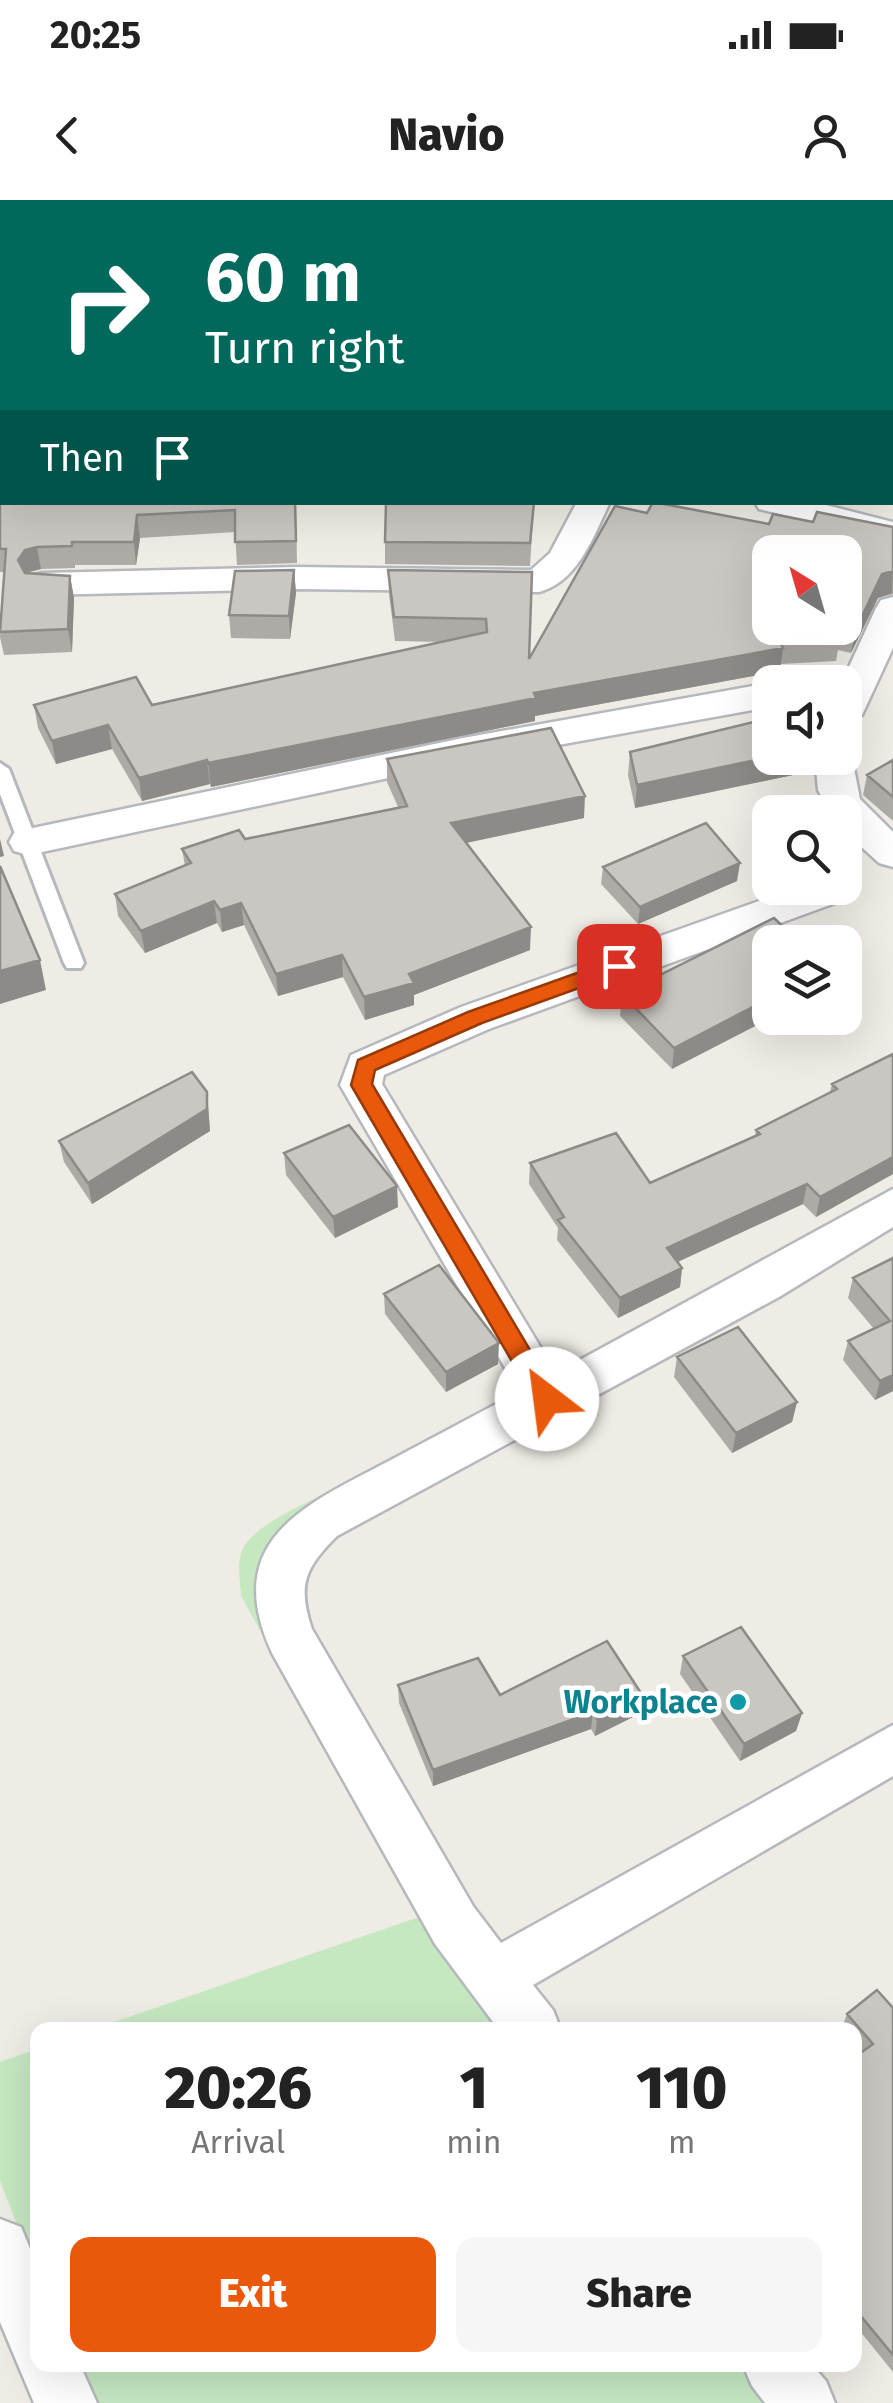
<!DOCTYPE html>
<style>
:root{--surface:#fff;--page:#f6f6f6;--text:#222;--muted:#767676;--accent:#ea580c}
body{margin:0;font-family:"Fira Sans",sans-serif;background:var(--page);color:var(--text);height:100vh;display:flex;flex-direction:column;font-size:38px;white-space:nowrap}
*{box-sizing:border-box;margin:0}
p{font-size:32px;color:var(--muted)}
.icon{flex:none;width:55px;height:55px;fill:none;stroke:currentColor;stroke-width:2;stroke-linecap:round;stroke-linejoin:round}
.map{position:relative;flex:1;overflow:hidden}
.sheet{position:absolute;left:30px;top:1822px;width:832px;height:350px;display:flex;flex-direction:column;background:var(--surface);border-radius:20px;box-shadow:0 10px 40px #0002}
.sheet>*{flex:none}
.guide{position:absolute;left:0px;top:0px;width:895px;height:305px;box-shadow:0 10px 40px #0002;background:#00695c;color:#fff;overflow:hidden}
.needle{width:65px;rotate:323deg}
.controls{position:absolute;left:752px;top:335px;display:grid;gap:20px}
.controls a{display:grid;place-items:center;width:110px;height:110px;border-radius:20px;background:var(--surface);box-shadow:0 10px 40px #0002;font-size:50px}
.pin{position:absolute;display:grid;place-items:center;width:85px;height:85px;color:#fff;margin:-42px;border-radius:20px;box-shadow:0 5px 15px #0006}
.me{position:absolute;width:110px;margin:-55px;rotate:330deg;stroke-linejoin:round;filter:drop-shadow(0 0 8px #0008)}
.turn{display:flex;align-items:center;gap:35px;height:210px;padding:0 40px;font-size:45px}
.turn .icon{width:130px;height:130px;stroke-width:2.5}
.turn b{display:block;font-size:70px;line-height:85px}
.then{display:flex;align-items:center;height:95px;padding:0 40px;background:#0003;gap:20px;font-size:38px}
.eta{display:flex;justify-content:space-evenly;align-items:center;height:170px;text-align:center}
.eta b{font-size:60px;font-weight:800;line-height:70px}
.button{display:flex;gap:20px;margin-top:auto;padding:20px 40px}
.button a{flex:1;height:115px;border-radius:20px;background:var(--accent);color:#fff;font-size:40px;font-weight:800;line-height:115px;text-align:center}
.button a+a{background:var(--page);color:var(--text)}
.status{display:flex;justify-content:space-between;align-items:center;height:70px;padding:0 50px;background:var(--surface);direction:ltr}
.status svg{height:28px;fill:currentColor}
header{display:flex;justify-content:space-between;align-items:center;height:130px;padding:0 40px;background:var(--surface);font-size:45px;font-weight:800}
.map>svg:first-child{display:block}
</style>
<div class="status"><b>20:25</b><svg viewBox="0 0 49 12"><path d="M0 12V9h3v3zM5 12V6h3v6zM10 12V3h3v9zM15 12V0h3v12zM26 1h20v11H26zM47 4h2v5h-2z"/></svg></div>
<header><svg class="icon" aria-label="back" viewBox="0 0 24 24"><path d="M15 5l-7 7 7 7"/></svg>Navio<svg class="icon" aria-label="person" viewBox="0 0 24 24"><circle cx="12" cy="8" r="4"/><path d="M4 21q1-7 8-7t8 7"/></svg></header>
<div class="map">
<svg width="893" height="2203" viewBox="0 0 893 2203">
<rect width="100%" height="100%" fill="#efece5"/>
<path fill="#c5e8c1" d="M370,1272L271,1348L510,1830H91L419,1717L241,1396C240,1378 235,1357 247,1342C270,1314 337,1290 370,1272Z
M37,1849V2075L0,1981V1862Z
M76,2165H742L767,2203H93Z"/>
<g fill="none" stroke-linecap="round" stroke-linejoin="round">
<defs>
<path id="lane" d="M892,86H893V96H892Z
M0,563L9,569L84,763L81,768H67L64,763L0,594Z"/>
<path id="street" d="M577,302H610C594,335 578,382 539,392L296,389L42,395L30,392L25,384L30,376L42,373L296,367L531,370L550,353Z
M755,302H814L893,322V342L759,309Z
M893,397V448L862,515L845,518V482H842L876,408L881,400Z
M770,483V507L463,562L28,655L14,651L9,642L14,633L28,629L463,538Z
M845,549L852,558L860,599L893,632V667L879,663L845,632V612H830L818,590L815,558H845Z
M845,677L854,688L849,698L489,829L384,875L382,884L556,1173L893,989V1027L779,1097L337,1336C305,1368 297,1385 312,1429L473,1706L501,1743L893,1525V1576L533,1785L553,1810L561,1830H499L435,1744L272,1453C220,1340 305,1305 389,1261C432,1238 475,1215 519,1192L340,885L351,855L461,807L796,688H845Z
M0,2019L21,2027L38,2068V2165H80L97,2203H34L0,2122Z
M743,2165H812L826,2181L835,2203H765L752,2186Z"/>
</defs>
<use href="#lane" stroke="#b5b8bc" stroke-width="6"/>
<use href="#street" stroke="#b5b8bc" stroke-width="5"/>
<path stroke="#9acca4" stroke-width="5" stroke-dasharray="8 4" stroke-linecap="butt" d="M61,0L69,2
M357,2L365,0"/>
<use href="#lane" fill="#fff" fill-rule="evenodd"/>
<use href="#street" fill="#fff" fill-rule="evenodd"/>
</g>
<path fill="#aeaba7" fill-rule="evenodd" d="M863,0H893V23L892,2H863Z
M0,198L2,302H296L297,363L237,365L235,332L140,338L136,365H75V368L41,369L29,372L70,376L74,398L72,452L4,455L0,437L4,372H0Z
M534,302L530,366L385,364V342Z
M647,313L769,324L813,322L893,327V394L878,398L851,453L838,450L836,461L781,464L780,471L535,516V521L211,587L210,584L142,601L112,549L56,564L38,528L34,505H152L442,442L395,441L389,394L388,370L532,372L529,459ZM845,352V428H770Z
M294,370L296,393L290,439L231,438L229,415Z
M630,552L812,571L635,608L628,575Z
M387,559L584,618L466,643L530,750L414,795V805L365,820L343,777L278,796L244,725L222,732L217,723L145,753L118,716L115,694L185,666L182,649L245,639L398,607L387,582Z
M893,560V621L863,595L867,575Z
M603,667L737,681L638,724L601,684Z
M774,718L672,869L620,816L622,794Z
M774,818H800L783,826Z
M893,854V974L816,1017L803,1004L678,1062L682,1068L680,1087L618,1118L557,1040L558,1028L529,984L530,963L650,983L755,936L756,930L830,892L832,884Z
M207,892L210,931L92,1004L64,962L59,941Z
M284,953L398,1007L335,1038L286,975Z
M893,1058V1191L875,1200L843,1160L848,1141L874,1129L848,1098L853,1078Z
M384,1094L498,1164L446,1192L385,1114Z
M677,1157L797,1202L792,1222L732,1253L674,1177Z
M683,1456L802,1513L796,1531L740,1561L680,1474Z
M398,1485L500,1495L641,1513L595,1536L591,1529L433,1586L399,1503Z
M893,1808V2172L855,2125V1857L863,1851L855,1842V1830H845L842,1827L847,1814Z"/>
<path fill="#8d8b88" d="M137,315L140,338L136,365L134,342Z
M37,347L41,369L29,372L22,382L18,360L25,350Z
M294,370L296,393L290,439L289,416Z
M893,371L892,393L878,398L851,453L856,429L882,374Z
M70,376L74,398L72,452L68,429Z
M783,448L780,471L535,516V521L211,587L208,563L534,493Z
M108,525L112,549L56,564L52,541Z
M770,557L815,558L812,571L635,608L637,585Z
M207,560L210,584L142,601L139,578Z
M585,596L584,618L451,646V623Z
M0,639L4,656L0,657Z
M740,663L737,681L638,724L640,707Z
M214,701L217,723L145,753L141,731Z
M241,703L244,725L222,732L220,710Z
M531,727L530,750L414,795V805L365,820L364,797L409,774Z
M342,755L343,777L278,796L276,774Z
M40,760L46,790L0,804V771Z
M770,798L771,818L672,869L674,848Z
M785,818H800L783,826Z
M207,892L210,931L92,1004L88,983Z
M893,957V974L816,1017L820,997Z
M807,984L803,1004L664,1068L667,1048Z
M397,986L398,1007L335,1038L333,1017Z
M682,1068L680,1087L618,1118L620,1098Z
M499,1143L498,1164L446,1192V1172Z
M893,1175V1191L875,1200L880,1181Z
M797,1202L792,1222L732,1253L736,1233Z
M643,1496L641,1513L595,1536L597,1519Z
M593,1512L591,1529L433,1586V1570Z
M802,1513L796,1531L740,1561L744,1544Z"/>
<path fill="#cac7c2" stroke="#8d8b88" stroke-width="2.5" d="M0,198H2V302H295L296,341L235,342V310L137,315L134,342H72V346L37,347L25,350L18,360L25,373L70,376L68,429L0,432L6,349H0Z
M386,302H534L530,343L385,342Z
M653,302L769,324L773,314L813,322L817,312L893,327V371L882,374L856,429L845,427V352H770V428H839L840,437L779,440L783,448L534,493L536,498L208,563L207,560L139,578L108,525L52,541L34,505L136,477L152,505L487,432L486,419L394,417L388,370L532,372L529,459L615,306L647,313Z
M294,370L289,416L229,415L235,371Z
M770,518V557L637,585L630,552Z
M551,528L585,596L451,623L531,727L409,774L414,783L364,797L342,755L276,774L241,703L220,710L214,701L141,731L115,694L191,663L182,649L239,630L245,639L407,606L387,559Z
M893,560V597L867,575Z
M706,623L740,663L640,707L603,667Z
M0,666L40,760L0,771Z
M774,718L799,742H770V798L674,848L622,794Z
M893,854V957L820,997L807,984L667,1048L682,1068L620,1098L558,1020L564,1017L530,963L616,933L650,983L760,934L756,930L837,889L832,884Z
M192,872L207,892V909L88,983L59,941Z
M349,925L397,986L333,1017L284,953Z
M893,1058V1175L880,1181L848,1141L890,1121L853,1078Z
M439,1065L499,1143L446,1172L384,1094Z
M738,1127L797,1202L736,1233L677,1157Z
M741,1427L802,1513L744,1544L683,1456Z
M607,1441L643,1496L597,1519L593,1512L433,1570L398,1485L478,1458L500,1495Z
M877,1790L893,1808V2155L855,2109V2083L858,2081L855,2077V1857L873,1844L847,1814Z"/>
<path fill="#ea580c" stroke="#983908" stroke-width="2.5" d="M619,758L629,766L626,771L482,823L375,870L372,884L555,1192L558,1199L555,1206H538L351,885L358,860L468,812Z"/>
<circle fill="#0f9aa8" stroke="#fff" stroke-width="4" cx="738" cy="1502" r="10"/>
<g text-anchor="middle" dominant-baseline="central" stroke-width="9" stroke-linejoin="round" paint-order="stroke">
<g font-size="32" font-weight="bold" fill="#0d838f" stroke="#fff" text-anchor="end">
<text x="718" y="1502">Workplace</text>
</g>
</g>
</svg>
<div class="controls">
<a><svg class="needle" viewBox="-14 -14 28 28"><path d="M0-13l5 13h-10z" fill="#e53935"/><path d="M0 13l5-13h-10z" fill="#767676"/></svg></a>
<a><svg class="icon" aria-label="sound" viewBox="0 0 24 24"><path d="M4 9h4l5-4v14l-5-4H4zM17 9q2 3 0 6"/></svg></a>
<a><svg class="icon" aria-label="search" viewBox="0 0 24 24"><circle cx="10" cy="10" r="6"/><path d="M15 15l6 6"/></svg></a>
<a><svg class="icon" aria-label="layers" viewBox="0 0 24 24"><path d="M12 4l9 5-9 5-9-5zM3 14l9 5 9-5"/></svg></a>
</div>
<div class="pin" style="left:619px;top:766px;background:#d93025"><svg class="icon" aria-label="arrive" viewBox="0 0 24 24"><path d="M6 21V4h12l-3 4 3 4H6"/></svg></div>
<svg class="me" style="left:547px;top:1199px" viewBox="-20 -20 40 40"><circle r="19" fill="#fff"/><path d="M0-13L10 11 0 6-10 11z" fill="#ea580c"/></svg>
<div class="guide">
<div class="turn"><svg class="icon" aria-label="right" viewBox="0 0 24 24"><path d="M7 20v-9h11M14 6l5 5-5 5"/></svg><div><b>60 m</b>Turn right</div></div>
<div class="then">Then<svg class="icon" aria-label="arrive" viewBox="0 0 24 24"><path d="M6 21V4h12l-3 4 3 4H6"/></svg></div>
</div>
<section class="sheet">
<div class="eta">
<div><b>20:26</b><p>Arrival</p></div>
<div><b>1</b><p>min</p></div>
<div><b>110</b><p>m</p></div>
</div>
<div class="button"><a>Exit</a><a>Share</a></div>
</section>
</div>
